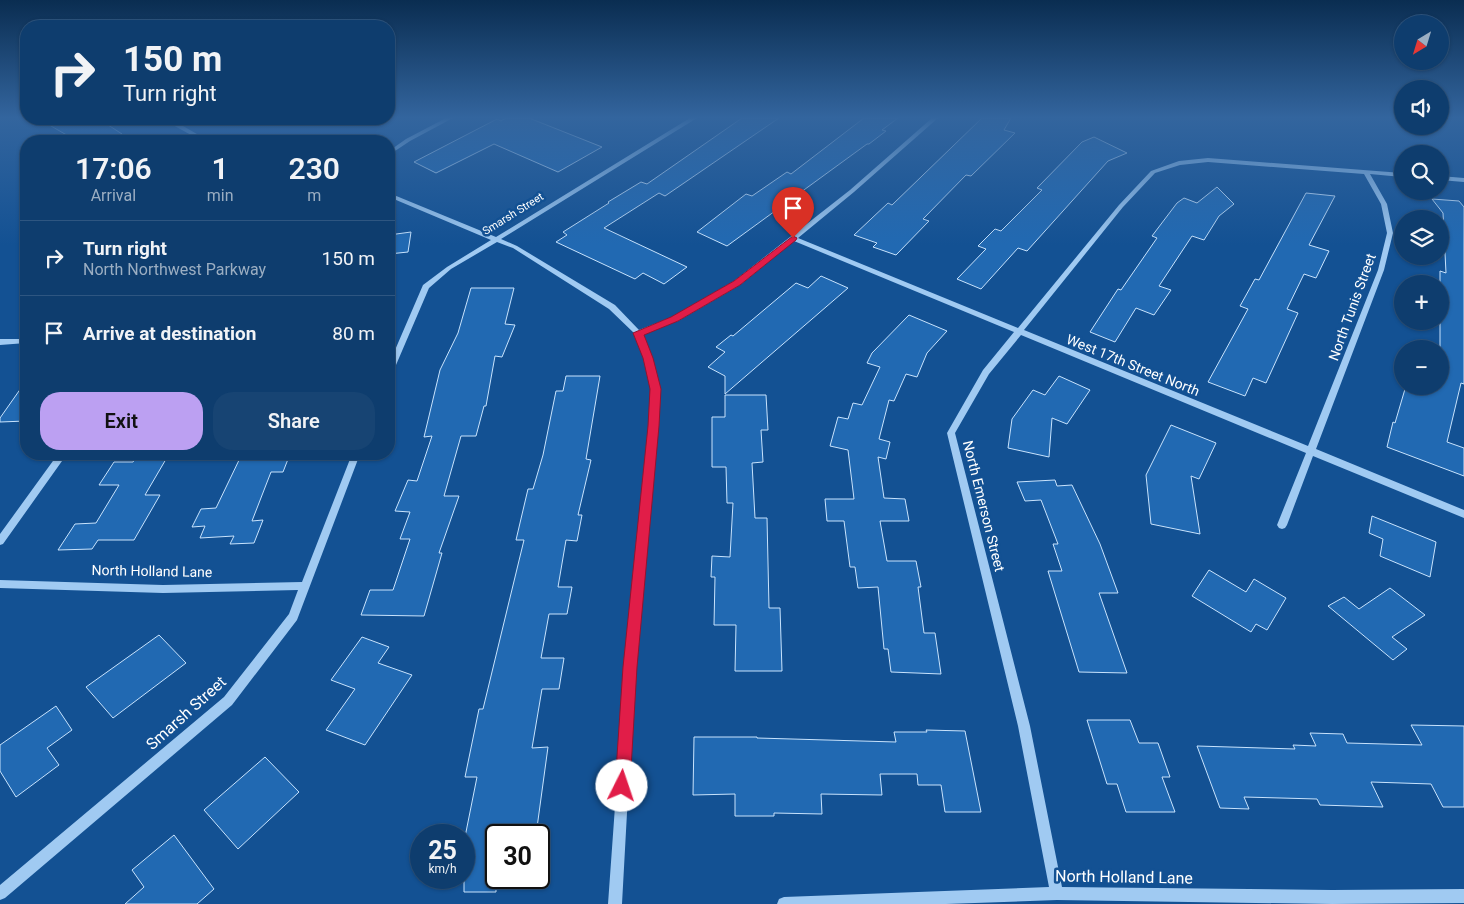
<!DOCTYPE html>
<meta charset="utf-8">
<style>
:root{--surface:#0e3d6e;--page:#174473;--text:#f1f3f6;--muted:#9baec2;--line:#2e5681;--accent:#bca0f2}
body{margin:0;font-family:Roboto,sans-serif;background:var(--page);color:var(--text);height:100vh;display:flex;flex-direction:column;font-size:19px;white-space:nowrap}
*{box-sizing:border-box;margin:0}
p{font-size:16px;color:var(--muted)}
.icon{flex:none;width:28px;height:28px;fill:none;stroke:currentColor;stroke-width:2;stroke-linecap:round;stroke-linejoin:round}
.map{position:relative;flex:1;overflow:hidden}
.details{position:absolute;left:20px;top:135px;width:375px;height:325px;display:flex;flex-direction:column;background:var(--surface);border-radius:20px;box-shadow:0 1px 4px #0004,0 0 0 1px var(--line)}
.details>*{flex:none}
.hud{position:absolute;left:20px;top:20px;width:375px;height:105px;border-radius:20px;box-shadow:0 1px 4px #0004,0 0 0 1px var(--line);background:#0e3d6e;color:var(--text);overflow:hidden}
.needle{width:32px;rotate:218deg}
.tools{position:absolute;left:1394px;top:15px;display:grid;gap:10px}
.tools a{display:grid;place-items:center;width:55px;height:55px;border-radius:50%;background:var(--surface);box-shadow:0 1px 4px #0004,0 0 0 1px var(--line);font-size:25px}
.speed{position:absolute;left:410px;top:824px;display:flex;gap:10px;font-size:25px;font-weight:700;text-align:center}
.speed>*{display:grid;place-content:center;width:65px;height:65px;border-radius:50%;background:var(--surface);box-shadow:0 1px 4px #0004,0 0 0 1px var(--line);line-height:1}
.speed small{font-size:12px;font-weight:400}
.speed .limit{border:2px solid #111;border-radius:8px;background:#fff;color:#111}
.pin{position:absolute;display:grid;place-items:center;width:42px;height:42px;color:#fff;margin:-51px -21px;border-radius:50% 50% 50% 0;rotate:-45deg;box-shadow:0 0 5px #0007}
.pin .icon{rotate:45deg}
.me{position:absolute;width:55px;margin:-28px;rotate:4deg;stroke-linejoin:round;filter:drop-shadow(0 0 4px #0008)}
.turn{display:flex;align-items:center;gap:18px;height:105px;padding:0 20px;font-size:22px}
.turn .icon{width:65px;height:65px;stroke-width:2.5}
.turn b{display:block;font-size:35px;line-height:42px}
.eta{display:flex;justify-content:space-evenly;align-items:center;height:85px;text-align:center}
.eta b{font-size:30px;font-weight:600;line-height:35px}
.button{display:flex;gap:10px;margin-top:auto;padding:10px 20px}
.button a{flex:1;height:58px;border-radius:20px;background:var(--accent);color:#111;font-size:20px;font-weight:600;line-height:58px;text-align:center}
.button a+a{background:var(--page);color:var(--text)}
ul{padding:0;list-style:none}
li{display:flex;align-items:center;gap:15px;height:75px;padding:0 20px;border-top:1px solid var(--line)}
li div{flex:1}
li b{display:block;font-size:19px}
li em{font-style:normal}
.map>svg:first-child{display:block}
</style>
<div class="map">
<svg width="1464" height="904" viewBox="0 0 1464 904">
<rect width="100%" height="100%" fill="#135193"/>
<path fill="#2169b2" stroke="#c8e3fd" d="M506,118H529L602,147L558,172L494,144L436,173L414,162L497,119L501,121Z
M742,118H779L665,196L659,193L604,228L687,267L664,284L643,273L635,279L556,242L567,235L563,232L609,203L608,202L641,182L647,184Z
M864,118H898L882,130L886,131L869,144H867L727,246L697,232L746,194L752,196L787,172L791,174Z
M982,118H1011L1004,130L1015,133L971,176L966,175L923,219L929,221L896,255L873,247L877,243L854,235L888,203L892,205Z
M39,119H99L122,134L104,141H77Z
M1094,137L1127,153L1108,161L1027,251L1018,248L981,289L957,279L986,249L978,246L995,229L1001,231L1042,190L1037,188L1082,142Z
M1217,187L1234,204L1219,216L1204,240L1192,236L1159,286L1171,290L1154,315L1136,308L1115,342L1090,332L1118,289L1121,290L1157,238L1152,236L1177,203L1184,198L1197,203Z
M1306,193L1335,196L1309,245L1329,251L1316,278L1304,274L1287,309L1298,313L1266,383L1253,378L1245,396L1208,382L1248,309L1240,306L1255,279L1259,280Z
M1432,199L1459,201L1464,207V384L1461,383L1447,442L1464,448V476L1387,447L1393,422L1395,423L1405,389L1416,393L1418,386H1440V271L1446,273L1443,213Z
M411,232L408,252L389,254V235Z
M821,276L848,288L725,394V376L708,367L725,352L716,347L731,335L733,336L796,283L808,288Z
M471,288H514L505,324L515,325L502,357L495,356L486,406H484L476,436H461L444,496H459L439,553H442L424,616L361,615L370,590H393L410,539H400L410,512L395,511L408,480L417,481L432,436L424,437L440,370L458,333Z
M909,315L947,331L927,353L917,377L906,374L894,401L889,400L879,439L890,442L886,459L878,457L884,498L905,499L909,521H880L887,561H916L921,587H918L924,633H935L941,674L891,672L888,649H884L878,587L858,588L855,567H850L844,521H827L825,499H854L848,450L830,446L838,417L848,419L853,403L862,405L880,367L867,363L872,353Z
M566,376H600L586,459L591,460L578,515H582L577,541L566,540L558,587H572L567,614H549L541,658H564L559,689H542L532,748L548,747L536,835H496V892H464V842L477,777H465L479,709H483L524,540H516L528,489H533L543,455L556,391H563Z
M1059,376L1090,390L1067,424L1052,418L1049,457L1008,448L1012,419L1033,390L1045,395Z
M26,381V421L0,422V418Z
M725,395H766L768,430H761L763,462L752,463L755,518H767L769,608H780L782,671H735L736,625H714L715,577H711L712,556L730,557L733,503H727L726,467H712V417H725Z
M1171,425L1216,443L1199,479L1191,476L1200,534L1151,524L1146,475Z
M138,454H169L145,495H160L134,540H98L92,549L58,550L75,524L96,523L119,485H99L114,462H133Z
M259,454H290L283,472H271L252,521L263,520L254,543L230,544L234,536L200,538L205,526L192,527L201,509L216,508L241,456H258Z
M1055,480L1057,486L1072,485L1100,544L1118,593H1099L1127,673L1079,672L1048,571H1062L1053,544H1058L1041,500L1025,501L1017,482Z
M1372,516L1436,542L1430,577L1380,556L1383,539L1369,533Z
M1209,570L1246,592L1254,579L1286,598L1267,630L1256,624L1251,632L1192,596Z
M1390,588L1425,615L1392,637L1407,649L1393,660L1328,606L1344,597L1359,609Z
M159,635L186,663L113,718L86,687Z
M362,637L389,647L378,663L412,675L365,745L326,730L355,689L331,680Z
M56,706L72,730L47,748L59,765L16,797L0,771V745Z
M1087,720H1130L1139,743H1158L1170,777H1162L1175,812H1126L1117,784H1107Z
M1411,725L1464,726V807H1443L1431,784L1371,782L1383,807L1320,805L1317,799L1244,797L1249,809L1220,808L1197,746L1295,749L1293,745L1316,746L1310,733L1343,734L1347,743L1422,745Z
M926,730L965,731L981,812H945L941,785H918L917,774H880L882,795L821,794L822,814L774,813V816H735V794L693,795L694,737H757V738L896,742L894,732H927Z
M265,757L299,792L238,849L204,810Z
M174,835L214,889L197,904H125L144,887L132,870Z"/>
<g fill="none" stroke-linecap="round" stroke-linejoin="round">
<path fill="#a0caf2" fill-rule="evenodd" d="M446,118H453L410,141L389,155V151L406,139Z
M690,118H697L501,239L517,246L615,305L639,330L672,317L734,281L850,190L932,118H938L854,192L798,238L1018,328L1119,205L1151,171L1179,161L1208,158L1402,173V177L1370,174L1387,204L1393,233L1384,270L1316,449L1464,510V518L1313,456L1287,525L1285,528L1282,529L1279,528L1277,525L1306,453L1021,335L989,374L955,433L1030,726L1062,887L1332,890L1464,889V903L1332,904L1057,900L946,904H777L779,899L784,897L1049,887L1018,726L947,433L983,370L1014,332L794,241L740,285L678,321L642,334L652,358L659,389L658,426L635,667L622,904H608L625,667L650,426L651,389L644,358L635,334L609,309L513,248L497,242L451,269L429,288L393,372L389,375V364L423,285L447,267L491,240L389,197V193L496,237ZM1208,162L1364,174L1381,204L1387,233L1378,270L1308,446L1024,330L1123,207L1155,173L1180,165Z
M162,119H169L178,124L193,119H200L183,126L209,141H202Z
M1440,176L1464,178V182L1440,180Z
M0,339H26V343L0,345Z
M58,454H67L3,544L0,545V534Z
M352,454H360L297,620L232,705L5,898L0,900V885L224,697L289,614L298,590L163,593L0,588V580L163,585L302,582Z"/>
</g>
<linearGradient id="sky" x2="0" y2="1"><stop stop-color="#0a2d51"/><stop offset="0.48" stop-color="#33659e"/><stop offset="1" stop-color="#33659e" stop-opacity="0"/></linearGradient>
<rect width="1464" height="245" fill="url(#sky)"/>
<path fill="#e11d48" stroke="#92132f" d="M793,236L797,238L796,240L740,285L678,321L644,335L653,358L661,389L659,426L637,667L630,786L628,791L622,793L617,791L615,786L623,667L648,426L650,389L643,358L633,333L671,317L734,281Z"/>
<g text-anchor="middle" dominant-baseline="central" stroke-width="5" stroke-linejoin="round" paint-order="stroke">
<g font-size="11" fill="#fff" stroke="#135193">
<text transform="translate(513 214) rotate(-32)">Smarsh Street</text>
</g>
<g font-size="14" fill="#fff" stroke="#135193">
<text transform="translate(1352 307) rotate(-70)">North Tunis Street</text>
<text transform="translate(1133 365) rotate(22)">West 17th Street North</text>
<text transform="translate(984 506) rotate(76)">North Emerson Street</text>
<text transform="translate(152 571) rotate(1)">North Holland Lane</text>
</g>
<g font-size="16" fill="#fff" stroke="#135193">
<text transform="translate(186 713) rotate(-42)">Smarsh Street</text>
<text transform="translate(1124 877) rotate(1)">North Holland Lane</text>
</g>
</g>
</svg>
<div class="tools">
<a><svg class="needle" viewBox="-14 -14 28 28"><path d="M0-13l5 13h-10z" fill="#e53935"/><path d="M0 13l5-13h-10z" fill="#9baec2"/></svg></a>
<a><svg class="icon" aria-label="sound" viewBox="0 0 24 24"><path d="M4 9h4l5-4v14l-5-4H4zM17 9q2 3 0 6"/></svg></a>
<a><svg class="icon" aria-label="search" viewBox="0 0 24 24"><circle cx="10" cy="10" r="6"/><path d="M15 15l6 6"/></svg></a>
<a><svg class="icon" aria-label="layers" viewBox="0 0 24 24"><path d="M12 4l9 5-9 5-9-5zM3 14l9 5 9-5"/></svg></a>
<a>+</a>
<a>−</a>
</div>
<div class="speed"><div>25<small>km/h</small></div><div class="limit">30</div></div>
<div class="pin" style="left:793px;top:238px;background:#d93025"><svg class="icon" aria-label="arrive" viewBox="0 0 24 24"><path d="M6 21V4h12l-3 4 3 4H6"/></svg></div>
<svg class="me" style="left:622px;top:786px" viewBox="-20 -20 40 40"><circle r="19" fill="#fff"/><path d="M0-13L10 11 0 6-10 11z" fill="#e11d48"/></svg>
<div class="hud">
<div class="turn"><svg class="icon" aria-label="right" viewBox="0 0 24 24"><path d="M7 20v-9h11M14 6l5 5-5 5"/></svg><div><b>150 m</b>Turn right</div></div>
</div>
<section class="details">
<div class="eta">
<div><b>17:06</b><p>Arrival</p></div>
<div><b>1</b><p>min</p></div>
<div><b>230</b><p>m</p></div>
</div>
<ul>
<li><svg class="icon" aria-label="right" viewBox="0 0 24 24"><path d="M7 20v-9h11M14 6l5 5-5 5"/></svg><div><b>Turn right</b><p>North Northwest Parkway</p></div><em>150 m</em></li>
<li><svg class="icon" aria-label="arrive" viewBox="0 0 24 24"><path d="M6 21V4h12l-3 4 3 4H6"/></svg><div><b>Arrive at destination</b></div><em>80 m</em></li>
</ul>
<div class="button"><a>Exit</a><a>Share</a></div>
</section>
</div>
